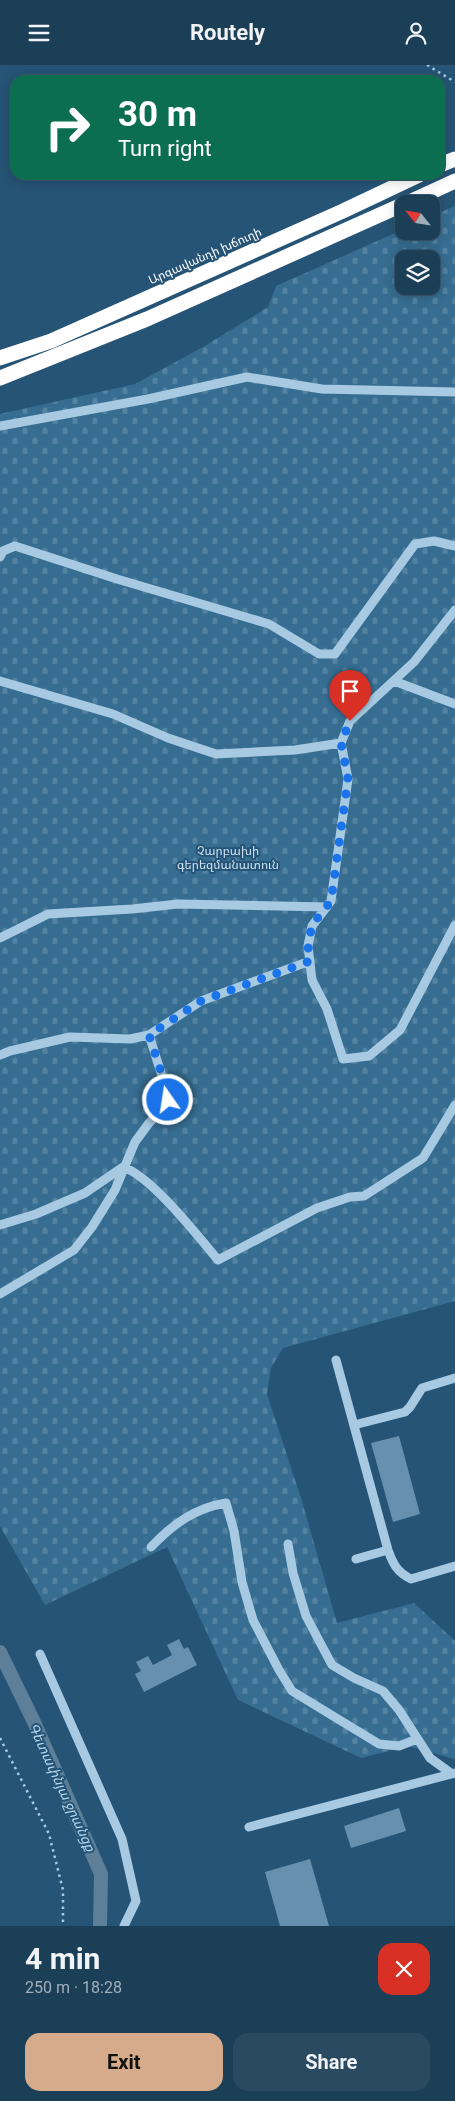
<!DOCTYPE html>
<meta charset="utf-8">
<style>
:root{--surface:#1c3f58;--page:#294a61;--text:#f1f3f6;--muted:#a0afba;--line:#3a586e;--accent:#d6ab8b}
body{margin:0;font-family:Roboto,"Noto Sans Armenian",sans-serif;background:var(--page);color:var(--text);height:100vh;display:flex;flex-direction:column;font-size:19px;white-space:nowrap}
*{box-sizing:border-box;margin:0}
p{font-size:16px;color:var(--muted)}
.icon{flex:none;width:28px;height:28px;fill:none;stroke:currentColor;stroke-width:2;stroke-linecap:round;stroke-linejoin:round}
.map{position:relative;height:1861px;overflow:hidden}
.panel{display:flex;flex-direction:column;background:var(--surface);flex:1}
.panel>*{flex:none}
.hud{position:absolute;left:10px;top:10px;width:435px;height:105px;border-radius:15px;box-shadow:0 2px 12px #0003,0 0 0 1px var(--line);background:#0b6e4f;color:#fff;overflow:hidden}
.needle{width:32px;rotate:300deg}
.fabs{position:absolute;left:395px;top:130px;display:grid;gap:10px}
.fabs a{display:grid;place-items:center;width:45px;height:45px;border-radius:10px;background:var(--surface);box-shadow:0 2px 12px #0003,0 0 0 1px var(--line);font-size:25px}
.pin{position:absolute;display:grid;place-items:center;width:42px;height:42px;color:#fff;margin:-51px -21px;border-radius:50% 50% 50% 0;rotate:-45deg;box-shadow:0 0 5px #0007}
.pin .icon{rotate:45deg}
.me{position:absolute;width:55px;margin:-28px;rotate:347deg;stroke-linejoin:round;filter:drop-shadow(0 0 4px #0008)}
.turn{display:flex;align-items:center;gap:18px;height:105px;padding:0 25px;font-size:22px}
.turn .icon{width:65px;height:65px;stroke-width:2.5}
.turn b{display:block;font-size:35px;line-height:42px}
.round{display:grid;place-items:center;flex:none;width:52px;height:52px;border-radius:15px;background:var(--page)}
.head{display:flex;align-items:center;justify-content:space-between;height:85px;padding:0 25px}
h1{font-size:30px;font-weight:700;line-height:38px}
.button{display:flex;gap:10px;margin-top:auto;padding:10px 25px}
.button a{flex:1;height:58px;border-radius:15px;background:var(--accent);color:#111;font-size:20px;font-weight:700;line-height:58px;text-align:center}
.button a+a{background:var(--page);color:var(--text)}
header{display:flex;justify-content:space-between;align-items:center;height:65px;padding:0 25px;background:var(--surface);font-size:22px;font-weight:700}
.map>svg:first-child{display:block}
</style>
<header><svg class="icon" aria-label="menu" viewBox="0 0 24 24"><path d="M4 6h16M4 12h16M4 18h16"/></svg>Routely<svg class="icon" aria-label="person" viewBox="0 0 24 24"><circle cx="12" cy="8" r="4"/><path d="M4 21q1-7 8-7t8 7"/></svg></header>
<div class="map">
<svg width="455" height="1861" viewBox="0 0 455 1861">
<defs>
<pattern id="cemetery-stones" width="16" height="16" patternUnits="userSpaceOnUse" patternTransform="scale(1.25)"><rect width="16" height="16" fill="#366d91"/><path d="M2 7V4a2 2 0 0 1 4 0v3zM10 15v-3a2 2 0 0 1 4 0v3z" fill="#5483a2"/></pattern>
</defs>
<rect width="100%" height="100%" fill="#265476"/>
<path fill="url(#cemetery-stones)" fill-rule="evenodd" d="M455,141V1236L283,1283L271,1303L267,1329L301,1433L337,1558L414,1538L455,1576V1692L454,1694L408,1681L361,1693L238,1635L167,1482L45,1540L0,1461V349L135,319L203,282L268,242L276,221L404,164V166H431V151ZM404,194H431V221H404Z"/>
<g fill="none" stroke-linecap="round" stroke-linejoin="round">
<path stroke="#5d7f97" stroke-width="14" d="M0,1587L34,1657L101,1809L100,1861"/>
</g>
<path fill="#6690ad" d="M399,1371L420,1449L393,1457L371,1378Z
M179,1574L184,1584L188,1582L197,1600L144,1627L135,1609L141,1606L136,1597L148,1591L153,1600L172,1590L167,1580Z
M399,1743L406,1766L351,1783L344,1761Z
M310,1794L329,1861H280L265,1807Z"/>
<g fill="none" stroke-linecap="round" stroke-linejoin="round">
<path stroke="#a7cae2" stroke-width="2.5" stroke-dasharray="2.5 4" stroke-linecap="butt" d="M427,0L455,17
M0,1673L49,1769L63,1825V1861"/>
<path stroke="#a7cae2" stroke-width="9" d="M0,361L148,334L247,312L322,324L455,327
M0,492L3,486L15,481L117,514L269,559L319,589H335L415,479L434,476L455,481
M455,545L414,597L350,656L341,678L348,714L331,836L312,861L308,881L312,915L327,944L343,994L369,991L400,965L455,860
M0,616L113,649L168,673L216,689L295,685L341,678
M394,616L455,639
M0,873L48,849L132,844L178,839L327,842
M0,990L10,986L70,972L130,974L149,970L201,936L310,896
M0,1160L36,1149L85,1128L123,1102C151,1111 198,1171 218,1195L317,1143L350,1132L364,1131L423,1093L455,1040
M0,1229L74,1185L92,1162L115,1125L135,1077L149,1058L166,1041L168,1030L149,970
M336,1295L388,1485C393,1499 397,1507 411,1514L455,1501
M354,1360L405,1347L410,1342L422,1323L455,1313
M288,1479L293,1508L306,1551L332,1600L354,1613L383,1626L399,1645L430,1693L452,1709
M151,1482C173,1459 195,1443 226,1438L234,1466L242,1517L253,1555L279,1605L292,1626L379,1679L399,1681L417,1674
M356,1494L388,1485
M40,1589L122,1774L136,1836L124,1861
M249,1762L455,1708"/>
<path stroke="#fff" stroke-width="15" d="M440,100L455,94
M405,139L455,116
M0,293L51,276L343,146L419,110
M0,313L147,254L404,139"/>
</g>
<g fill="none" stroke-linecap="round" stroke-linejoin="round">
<path stroke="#1a73e8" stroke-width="9" stroke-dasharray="0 16.2" d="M168,1035L164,1016L149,970L201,936L310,896L308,881L312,860L331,836L348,714L341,678L350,656"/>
</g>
<g text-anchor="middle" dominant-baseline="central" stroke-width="4" stroke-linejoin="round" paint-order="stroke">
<g font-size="12" fill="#fff" stroke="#265476">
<text transform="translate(205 191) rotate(-24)">Արգավանդի խճուղի</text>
</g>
<g font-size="12" fill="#c9e1f2" stroke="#265476">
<text x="228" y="786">Չարբախի<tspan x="228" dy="14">գերեզմանատուն</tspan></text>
</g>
<g font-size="14" font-style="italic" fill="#b2d4ea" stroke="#265476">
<text transform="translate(62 1722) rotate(65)">Գետափնյա ջրանցք</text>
</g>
</g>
</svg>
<div class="fabs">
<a><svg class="needle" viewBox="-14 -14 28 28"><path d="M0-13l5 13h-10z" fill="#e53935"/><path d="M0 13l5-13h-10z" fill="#a0afba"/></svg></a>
<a><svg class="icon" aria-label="layers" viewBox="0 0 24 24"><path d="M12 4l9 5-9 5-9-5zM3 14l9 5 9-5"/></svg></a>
</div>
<div class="pin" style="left:350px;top:656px;background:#d93025"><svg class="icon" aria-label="arrive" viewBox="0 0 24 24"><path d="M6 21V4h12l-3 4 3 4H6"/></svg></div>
<svg class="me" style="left:168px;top:1035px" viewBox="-20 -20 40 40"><circle r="17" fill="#1a73e8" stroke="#fff" stroke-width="3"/><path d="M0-11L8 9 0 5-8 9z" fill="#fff"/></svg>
<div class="hud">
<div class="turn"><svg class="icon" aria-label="right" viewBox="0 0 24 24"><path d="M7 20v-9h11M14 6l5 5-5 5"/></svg><div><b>30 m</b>Turn right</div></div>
</div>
</div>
<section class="panel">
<div class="head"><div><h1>4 min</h1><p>250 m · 18:28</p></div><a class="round" style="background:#d93025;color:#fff"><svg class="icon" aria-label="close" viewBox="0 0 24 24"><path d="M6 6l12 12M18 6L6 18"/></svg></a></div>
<div class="button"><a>Exit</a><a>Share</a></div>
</section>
